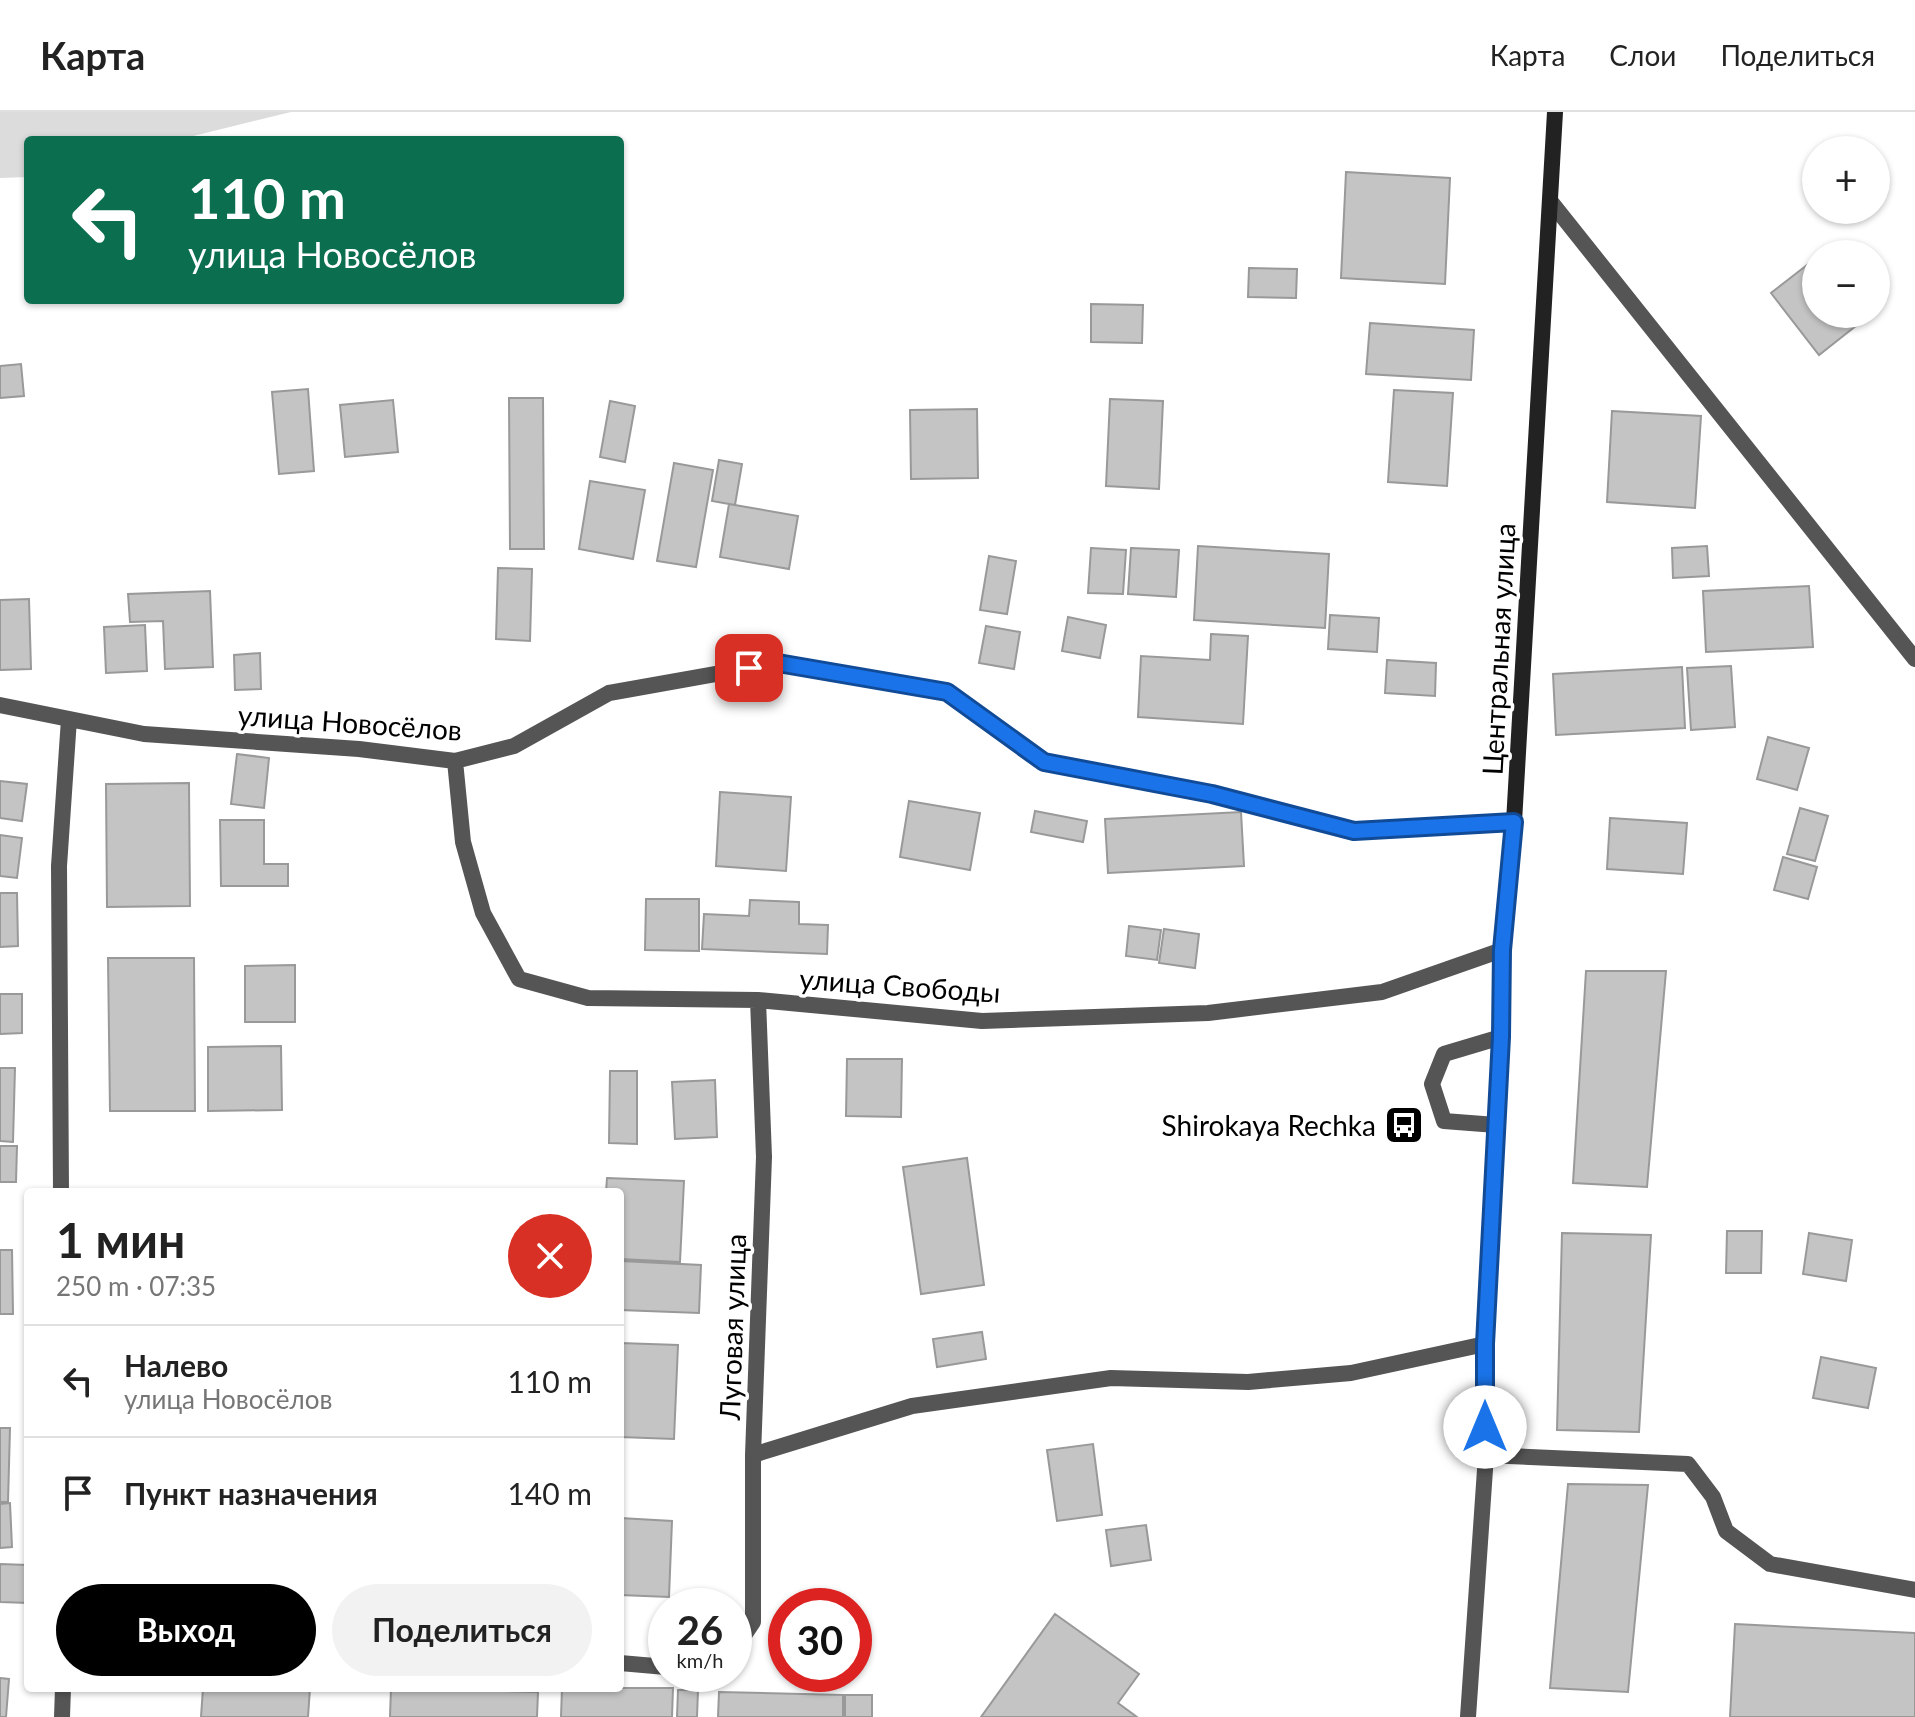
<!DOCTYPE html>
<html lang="ru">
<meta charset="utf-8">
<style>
:root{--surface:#fff;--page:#f2f2f2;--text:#222;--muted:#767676;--line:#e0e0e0;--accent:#000}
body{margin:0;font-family:Lato,sans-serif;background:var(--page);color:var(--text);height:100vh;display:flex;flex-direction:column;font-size:30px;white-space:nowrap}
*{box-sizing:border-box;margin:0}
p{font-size:26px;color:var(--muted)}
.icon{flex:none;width:44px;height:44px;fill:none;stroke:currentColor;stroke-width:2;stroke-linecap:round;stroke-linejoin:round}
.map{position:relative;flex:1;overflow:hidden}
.details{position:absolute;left:24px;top:1076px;width:600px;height:504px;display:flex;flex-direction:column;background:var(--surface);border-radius:8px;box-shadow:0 2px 6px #0004}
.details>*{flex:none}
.hud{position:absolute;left:24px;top:24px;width:600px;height:168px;border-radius:8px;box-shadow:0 2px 6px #0004;background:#0b6e4f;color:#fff;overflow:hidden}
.buttons{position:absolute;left:1802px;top:24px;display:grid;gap:16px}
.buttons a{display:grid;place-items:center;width:88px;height:88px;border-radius:50%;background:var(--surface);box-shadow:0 2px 6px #0004;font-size:40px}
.speed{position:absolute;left:648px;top:1476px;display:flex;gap:16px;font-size:40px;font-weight:700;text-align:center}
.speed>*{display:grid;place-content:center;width:104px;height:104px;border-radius:50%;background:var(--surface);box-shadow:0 2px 6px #0004;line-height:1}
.speed small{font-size:20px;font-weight:400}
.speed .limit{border:12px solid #d22;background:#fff;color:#111}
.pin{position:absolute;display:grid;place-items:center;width:68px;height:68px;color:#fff;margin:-34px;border-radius:16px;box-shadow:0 4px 12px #0006}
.me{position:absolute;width:88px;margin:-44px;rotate:0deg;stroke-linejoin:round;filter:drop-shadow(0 0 6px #0008)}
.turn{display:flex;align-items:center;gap:28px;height:168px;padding:0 32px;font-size:36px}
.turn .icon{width:104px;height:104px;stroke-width:2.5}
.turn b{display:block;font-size:56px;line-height:68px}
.round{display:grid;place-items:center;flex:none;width:84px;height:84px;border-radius:42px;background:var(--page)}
.head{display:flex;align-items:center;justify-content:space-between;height:136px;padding:0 32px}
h1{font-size:48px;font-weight:700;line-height:60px}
.cta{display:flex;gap:16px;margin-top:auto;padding:16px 32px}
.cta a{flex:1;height:92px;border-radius:48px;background:var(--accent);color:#fff;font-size:32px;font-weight:700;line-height:92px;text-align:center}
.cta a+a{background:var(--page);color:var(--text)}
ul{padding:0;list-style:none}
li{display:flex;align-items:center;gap:24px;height:112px;padding:0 32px;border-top:2px solid var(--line)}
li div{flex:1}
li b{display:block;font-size:30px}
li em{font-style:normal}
header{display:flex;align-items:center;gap:48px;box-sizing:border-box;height:112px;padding:0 40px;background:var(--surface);border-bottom:2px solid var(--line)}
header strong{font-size:38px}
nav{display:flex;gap:44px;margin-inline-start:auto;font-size:28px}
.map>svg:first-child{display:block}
</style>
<header>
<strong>Карта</strong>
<nav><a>Карта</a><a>Слои</a><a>Поделиться</a></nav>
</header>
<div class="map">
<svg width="1915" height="1605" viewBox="0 0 1915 1605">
<rect width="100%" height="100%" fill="#fff"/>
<path fill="#dcdcdc" d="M0,0H291L177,28H28V65L0,66Z"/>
<path fill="#c4c4c4" stroke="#999" stroke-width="2" d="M1346,60L1450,66L1445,172L1341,166Z
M1832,133L1839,142H1821Z
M1816,146V202H1871L1819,243L1771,181Z
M1249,156L1297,157L1296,186L1248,185Z
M1091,192L1143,193L1142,231L1091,230Z
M1370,211L1474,218L1471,268L1366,262Z
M21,252L24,284L0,286V254Z
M308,277L314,359L279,362L272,280Z
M1394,278L1453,281L1447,374L1388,370Z
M509,286H543L544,437H510Z
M1110,287L1163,289L1159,377L1106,374Z
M393,288L398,340L345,345L340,293Z
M610,289L635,294L625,350L600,345Z
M977,297L978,366L911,367L910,298Z
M1612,299L1701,304L1695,396L1607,390Z
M719,348L742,352L735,393L712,389Z
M674,351L713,358L696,455L657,449Z
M590,369L645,378L633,447L579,437Z
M729,392L798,404L789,457L720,445Z
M1198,434L1329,442L1325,516L1194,508Z
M1707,434L1709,464L1673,466L1672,436Z
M1091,436L1126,438L1123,482L1088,481Z
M1131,436L1179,438L1176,485L1128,482Z
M989,444L1016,449L1007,502L980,498Z
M498,456L532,457L530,529L496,527Z
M1809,474L1813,535L1706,540L1703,479Z
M210,479L213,555L165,557L163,509L130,510L128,482Z
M29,487L31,557L0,558V488Z
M1330,503L1379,506L1377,540L1328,537Z
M1068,505L1106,513L1100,546L1062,539Z
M145,513L147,559L106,561L104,515Z
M986,514L1020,520L1014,557L979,551Z
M1211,522L1248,524L1243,612L1138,605L1141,544L1210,548Z
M260,541L261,577L235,578L234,543Z
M1387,548L1436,551L1435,584L1385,581Z
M1731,554L1735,615L1691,618L1687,556Z
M1682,555L1685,616L1556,623L1553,562Z
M1768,625L1809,636L1797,678L1757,667Z
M237,642L269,646L264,696L231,692Z
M0,669L27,672L22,709L0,706Z
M189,671L190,794L107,795L106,672Z
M720,680L791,685L786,759L716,754Z
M909,689L980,701L970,758L900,745Z
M1800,696L1828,704L1815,749L1787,742Z
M1035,699L1087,709L1083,730L1031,720Z
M1241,700L1244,754L1108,761L1105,707Z
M1610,706L1687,711L1683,762L1607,757Z
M220,708H264V752H288V774H221Z
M0,723L22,726L17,766L0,764Z
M1783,745L1817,755L1808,787L1774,778Z
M0,781H17L18,834L0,835Z
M646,787H699V839L645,838Z
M750,788L799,790V812L828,813L827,842L702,837L704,802L749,804Z
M1129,814L1161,818L1157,848L1126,844Z
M1164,817L1199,822L1195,856L1159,851Z
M108,846H194L195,999H110Z
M295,853V910H245V854Z
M1586,859H1666L1647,1075L1573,1071Z
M0,882H22V921L0,922Z
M281,934L282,998L208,999V935Z
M847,947H902L901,1005L846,1004Z
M0,956H15L13,1030L0,1029Z
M610,959H637V1032L609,1031Z
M715,968L717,1025L675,1027L672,970Z
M0,1034H17L16,1070H0Z
M967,1046L984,1173L921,1182L903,1055Z
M607,1066L684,1069L680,1150L620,1147V1080H606Z
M1727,1119H1762L1761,1161H1726Z
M1562,1121L1651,1123L1639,1320L1557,1318Z
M1809,1121L1852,1128L1846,1169L1803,1162Z
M0,1138H12L13,1202H0Z
M620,1149L701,1153L699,1201L620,1198Z
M982,1220L986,1247L937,1255L933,1227Z
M620,1231L678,1233L674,1327L620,1325Z
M1821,1245L1876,1256L1868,1296L1813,1286Z
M0,1316H10L8,1390H0Z
M1093,1332L1102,1403L1057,1409L1047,1338Z
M1568,1372L1648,1373L1628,1580L1550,1576Z
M10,1391L12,1435L0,1436V1392Z
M620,1406L672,1409L669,1485L620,1483Z
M1146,1413L1151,1448L1111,1454L1106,1418Z
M0,1452L28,1453V1491L0,1490Z
M1055,1502L1139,1562L1118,1591L1137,1605H981Z
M1735,1512L1915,1521V1605H1730Z
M0,1566L9,1567L6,1605H0Z
M203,1576H310L308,1605H201Z
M391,1576L538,1580L537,1605H390Z
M562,1576H673L672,1605H561Z
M678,1578H698L697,1605H677Z
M719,1580L843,1583V1605H718Z
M845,1583H872V1605H845Z"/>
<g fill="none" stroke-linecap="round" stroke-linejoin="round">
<path stroke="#555" stroke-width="16" d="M1496,1013L1444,1009L1432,972L1444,942L1501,925
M1486,1343L1688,1352L1713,1385L1726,1419L1770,1452L1915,1478"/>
<path stroke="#555" stroke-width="16" d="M1551,90L1915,547
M0,593L144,622L359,637L455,649L514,634L609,581L778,551L947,580L1044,650L1212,682L1354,719L1514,710
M455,649L463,730L483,801L519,867L588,886L758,888L982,909L1208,901L1382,880L1502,838L1501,925L1485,1232L1486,1343L1468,1605
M61,1080L59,754L69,607
M753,1343L912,1294L1111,1266L1248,1270L1351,1261L1485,1232
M734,1538L753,1510V1343L764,1045L758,888
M620,1551L666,1555
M62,1605L63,1576"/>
<path stroke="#222" stroke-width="16" d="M1502,838L1514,710L1555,0"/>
</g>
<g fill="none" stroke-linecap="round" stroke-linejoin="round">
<defs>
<path id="route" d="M749,556L778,551L947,580L1044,650L1212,682L1354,719L1514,710L1502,838L1501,925L1485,1232V1315"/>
</defs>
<use href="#route" stroke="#114b97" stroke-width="20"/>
<use href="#route" stroke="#1a73e8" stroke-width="14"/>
</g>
<defs>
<symbol id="bus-square" viewBox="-11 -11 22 22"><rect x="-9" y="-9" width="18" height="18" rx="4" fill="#000" stroke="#fff"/><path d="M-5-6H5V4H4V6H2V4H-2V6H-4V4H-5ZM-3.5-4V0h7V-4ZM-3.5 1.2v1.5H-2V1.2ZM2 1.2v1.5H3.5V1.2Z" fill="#fff"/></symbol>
</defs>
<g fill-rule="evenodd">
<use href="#bus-square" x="1382" y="991" width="44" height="44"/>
</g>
<g text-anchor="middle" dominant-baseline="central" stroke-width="7" stroke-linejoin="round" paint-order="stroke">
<g font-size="28" fill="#000" stroke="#fff">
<text transform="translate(1498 537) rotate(-87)">Центральная улица</text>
<text transform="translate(350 610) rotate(4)">улица Новосёлов</text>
<text transform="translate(900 873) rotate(4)">улица Свободы</text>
<text transform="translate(732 1215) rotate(-88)">Луговая улица</text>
</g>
<g font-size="28" fill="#000" stroke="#fff" text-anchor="end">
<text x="1376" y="1013">Shirokaya Rechka</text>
</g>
</g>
</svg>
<div class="buttons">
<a>+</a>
<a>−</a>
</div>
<div class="speed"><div>26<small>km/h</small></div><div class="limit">30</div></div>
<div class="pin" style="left:749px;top:556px;background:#d93025"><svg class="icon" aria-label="arrive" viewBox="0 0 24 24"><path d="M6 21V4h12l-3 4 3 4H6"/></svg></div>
<svg class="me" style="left:1485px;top:1315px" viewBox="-20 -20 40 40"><circle r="19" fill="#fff"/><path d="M0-13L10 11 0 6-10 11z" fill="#1a73e8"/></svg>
<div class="hud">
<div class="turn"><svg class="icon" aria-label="left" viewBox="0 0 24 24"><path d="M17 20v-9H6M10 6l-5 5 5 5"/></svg><div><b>110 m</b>улица Новосёлов</div></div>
</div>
<section class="details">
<div class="head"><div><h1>1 мин</h1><p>250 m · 07:35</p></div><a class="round" style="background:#d93025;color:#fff"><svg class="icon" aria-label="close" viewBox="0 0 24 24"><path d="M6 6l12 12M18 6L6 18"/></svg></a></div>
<ul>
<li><svg class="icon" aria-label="left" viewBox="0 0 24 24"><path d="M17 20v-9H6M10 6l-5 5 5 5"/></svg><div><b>Налево</b><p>улица Новосёлов</p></div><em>110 m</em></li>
<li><svg class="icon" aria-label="arrive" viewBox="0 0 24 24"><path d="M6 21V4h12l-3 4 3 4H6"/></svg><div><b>Пункт назначения</b></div><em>140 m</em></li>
</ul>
<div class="cta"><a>Выход</a><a>Поделиться</a></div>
</section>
</div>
